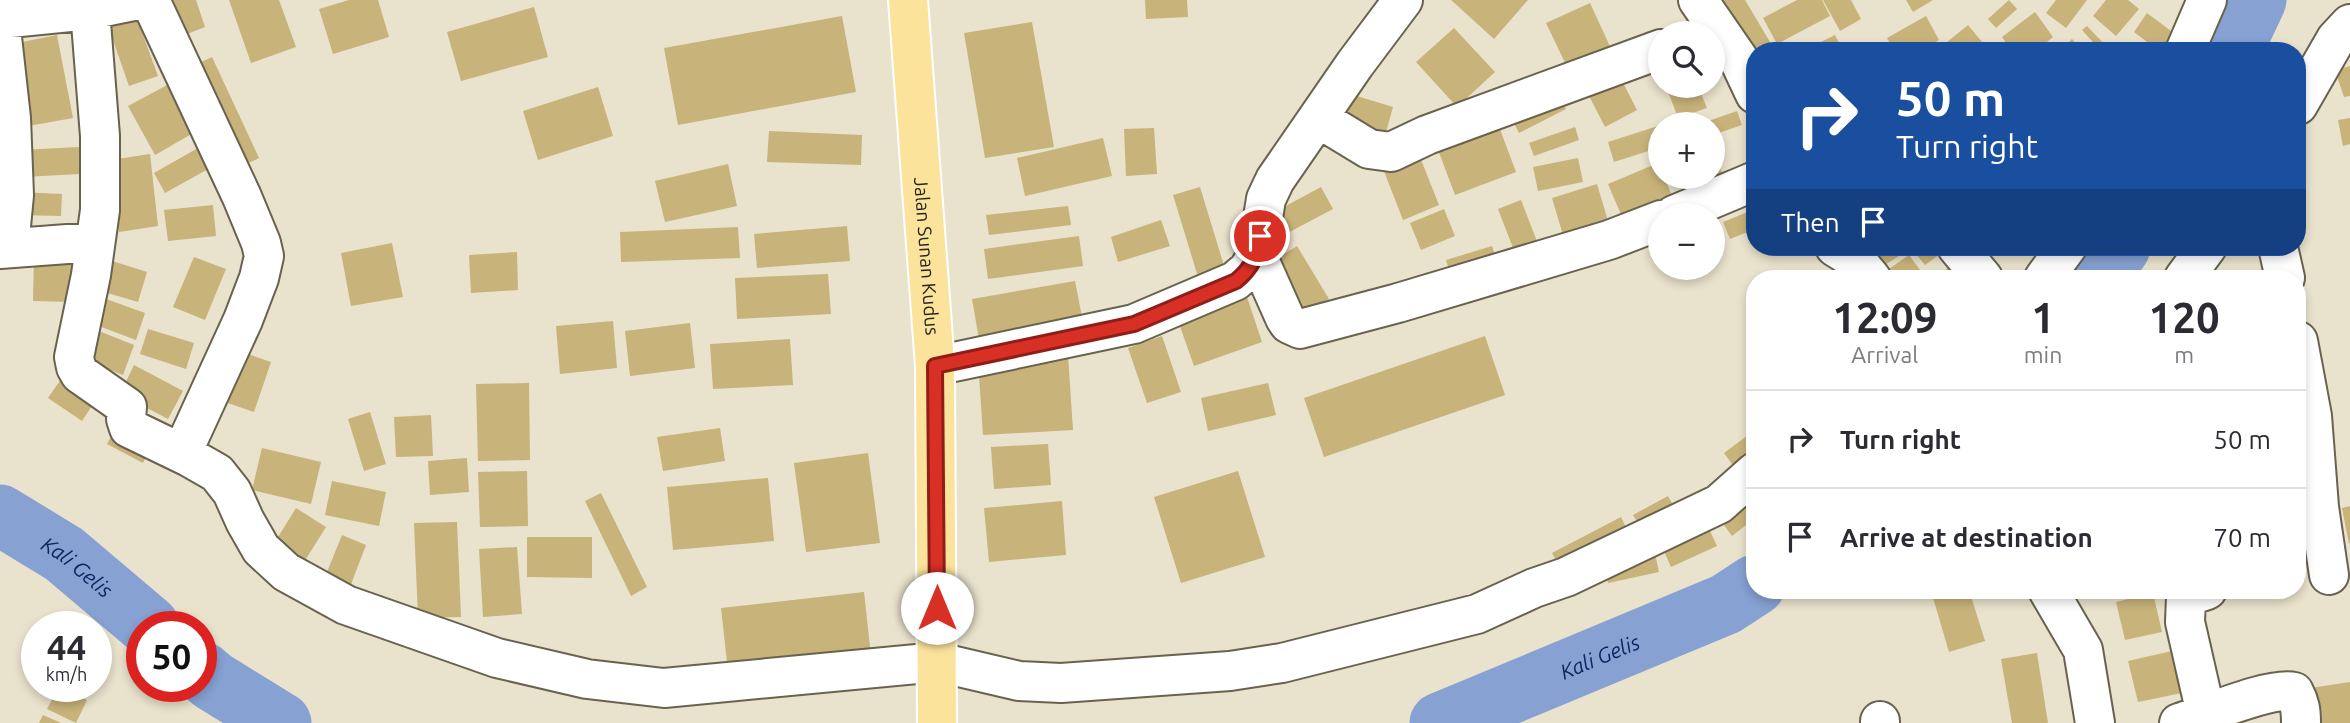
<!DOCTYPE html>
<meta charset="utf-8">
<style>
:root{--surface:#fff;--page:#f7f7f7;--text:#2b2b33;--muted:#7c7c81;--line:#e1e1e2}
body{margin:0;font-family:Ubuntu,sans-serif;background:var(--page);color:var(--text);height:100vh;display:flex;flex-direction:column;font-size:26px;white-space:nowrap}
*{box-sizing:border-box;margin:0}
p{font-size:23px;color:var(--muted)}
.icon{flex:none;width:38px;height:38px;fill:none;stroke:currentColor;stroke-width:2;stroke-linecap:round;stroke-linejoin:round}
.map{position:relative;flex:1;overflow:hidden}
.side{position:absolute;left:1746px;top:270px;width:560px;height:329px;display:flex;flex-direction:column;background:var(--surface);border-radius:28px;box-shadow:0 4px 10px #0003}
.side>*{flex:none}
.guide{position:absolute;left:1746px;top:42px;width:560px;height:214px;border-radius:28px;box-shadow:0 4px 10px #0003;background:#1a4fa0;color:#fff;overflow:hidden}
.tools{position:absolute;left:1648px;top:21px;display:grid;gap:14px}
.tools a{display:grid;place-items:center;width:77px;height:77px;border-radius:50%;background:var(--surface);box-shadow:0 4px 10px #0003;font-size:35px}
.speed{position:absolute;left:21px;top:611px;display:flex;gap:14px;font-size:35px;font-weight:700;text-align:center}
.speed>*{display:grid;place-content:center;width:91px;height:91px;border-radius:50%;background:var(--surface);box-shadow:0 4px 10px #0003;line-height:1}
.speed small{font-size:18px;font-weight:400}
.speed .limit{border:10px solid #d22;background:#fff;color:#111}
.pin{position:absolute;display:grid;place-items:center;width:60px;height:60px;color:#fff;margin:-30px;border:4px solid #fff;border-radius:50%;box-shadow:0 2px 7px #0007}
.me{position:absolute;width:77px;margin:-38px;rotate:0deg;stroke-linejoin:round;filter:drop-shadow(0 0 5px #0008)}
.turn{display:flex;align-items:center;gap:24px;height:147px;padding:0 35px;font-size:32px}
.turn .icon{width:91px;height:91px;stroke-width:2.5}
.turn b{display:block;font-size:49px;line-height:60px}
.then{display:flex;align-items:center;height:66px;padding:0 35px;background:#0003;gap:14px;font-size:26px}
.eta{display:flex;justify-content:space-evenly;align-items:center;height:119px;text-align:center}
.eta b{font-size:42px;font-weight:600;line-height:49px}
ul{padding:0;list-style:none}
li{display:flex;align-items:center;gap:21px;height:98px;padding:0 35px;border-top:2px solid var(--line)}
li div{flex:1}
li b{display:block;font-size:26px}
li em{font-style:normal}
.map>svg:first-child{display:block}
</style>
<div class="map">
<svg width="2350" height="723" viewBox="0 0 2350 723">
<rect width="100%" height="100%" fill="#e9e2cc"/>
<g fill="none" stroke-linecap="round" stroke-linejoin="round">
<g stroke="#86a1d2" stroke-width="61">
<path d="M2232,51L2256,0"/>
<path d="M2098,278L2120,247"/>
<path id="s1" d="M0,515L64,554L149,626"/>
<path d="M201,671L213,681L281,723"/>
<path id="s2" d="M1440,723L1726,604L1755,585"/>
</g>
</g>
<path fill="#c8b37a" d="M157,0H196L205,27L172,40Z
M229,0H279L296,47L251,63Z
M349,0H378L389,37L333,54L319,9Z
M1145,0H1187L1188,17L1146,19Z
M1451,0H1528L1494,39Z
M1713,0H1745L1770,42L1745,56Z
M1797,0H1822L1830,16L1777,44L1763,18Z
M1823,0H1851L1861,19L1840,31Z
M1906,0H1933L1913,12Z
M2009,0L2017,9L1996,28L1988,19Z
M2056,0H2087L2066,28L2046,13Z
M2106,0H2128L2139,9L2116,36L2093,16Z
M1590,3L1613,53L1570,73L1546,23Z
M534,7L548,57L461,81L447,32Z
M134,10L158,76L129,86L106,20Z
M2035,12L2053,37L2036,51H2012L2002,37Z
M2147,13L2175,34L2163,51H2159L2134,32Z
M842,16L856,92L678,125L664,48Z
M1926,16L1939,40L1921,51H1894L1887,38Z
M1032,22L1054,147L985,158L964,33Z
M1968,25L1988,49L1985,51H1936Z
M2087,26L2108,48L2105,51H2101L2082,30Z
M1454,28L1495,72L1457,107L1416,62Z
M57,35L73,118L23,127L7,45Z
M1835,35L1843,51H1803Z
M2072,39L2082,51H2059Z
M212,57L259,158L238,168L191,67Z
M2350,66V96L2344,97L2335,70Z
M1618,73L1637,110L1605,127L1586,90Z
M169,84L195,132L155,155L128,106Z
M1666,86H1698L1707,108L1678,118Z
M598,87L613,136L538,160L523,111Z
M1556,91L1566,109L1519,133L1510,115Z
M1347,93L1393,107L1385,136L1338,122Z
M1737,111L1742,125L1713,135V124H1700Z
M2350,118V144L2343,146L2338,120Z
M1498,124L1516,172L1455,195L1437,147Z
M1661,125V147L1614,162L1608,142Z
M1575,127L1579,140L1534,156L1529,143Z
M1154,128L1157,174L1126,176L1124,129Z
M769,131L862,135L861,165L767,162Z
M1103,138L1112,176L1025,196L1017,158Z
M79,147L80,174L23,177L21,150Z
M198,148L210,168L165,193L154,173Z
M1418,152L1439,205L1403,220L1382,166Z
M150,154L158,226L119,232L111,160Z
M1713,155L1726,180L1692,198L1681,177H1713Z
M1578,158L1583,182L1538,191L1533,167Z
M1658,163L1661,177H1664L1676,205L1626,226L1608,184Z
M728,164L737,206L665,222L655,181Z
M1597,184L1608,221L1563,235L1552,198Z
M1200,187L1225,269L1198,277L1173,195Z
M1321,187L1333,209L1280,237L1269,215Z
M18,192L62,194L61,216L17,215Z
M1521,200L1538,244L1515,253L1498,209Z
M213,205L216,236L168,241L164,210Z
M1068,206L1071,225L989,235L986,215Z
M1444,209L1455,236L1421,250L1410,223Z
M1755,209V229L1730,239L1723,222Z
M1161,220L1170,246L1118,262L1111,237Z
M847,226L850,261L757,268L754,234Z
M738,227L740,258L621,262L620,232Z
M1079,236L1083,266L988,279L984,249Z
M392,243L403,297L351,306L341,253Z
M1297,246L1329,299L1297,318L1266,265Z
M1492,246L1497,261L1451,276L1446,260Z
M1867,247H1893L1899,256L1872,273Z
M1910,247H1939L1943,252L1925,265Z
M2030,247H2047L2038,255Z
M517,252L518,290L471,293L469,255Z
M1909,255L1920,270L1909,278H1891L1886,271Z
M194,257L226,269L205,320L173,307Z
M34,258L74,259L73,302L33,301Z
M103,258L147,272L138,302L94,289Z
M1960,259L1974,278H1934Z
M828,274L831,314L737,319L735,278Z
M1075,281L1084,327L980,345L972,299Z
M1245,291L1262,342L1194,366L1176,315Z
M98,296L145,313L136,340L88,322Z
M613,321L617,368L560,374L556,326Z
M690,323L695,368L630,376L625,331Z
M89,327L134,345L123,375L78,357Z
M148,329L194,343L186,369L140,354Z
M1162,336L1181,392L1147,403L1128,348Z
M1485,336L1505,395L1324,457L1304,398Z
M790,339L793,385L713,389L710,344Z
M236,350L271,362L254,412L219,400Z
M1068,355L1073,430L983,435L978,360Z
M134,365L183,391L168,419L120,394Z
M66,372L99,395L82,421L48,398Z
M529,383L530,460L478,461L476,384Z
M1268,383L1276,415L1208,431L1201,398Z
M370,412L386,464L364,471L348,419Z
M431,415L433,456L396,457L394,417Z
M118,424L153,443L143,463L107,444Z
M720,428L725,461L663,471L657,437Z
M1755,430V464L1740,475L1724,453Z
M1048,444L1051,485L994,489L991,447Z
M262,448L321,462L311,504L252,490Z
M868,453L880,543L806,552L794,463Z
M467,458L469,492L430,495L428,461Z
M527,471L528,526L480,527L478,472Z
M1238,471L1265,557L1181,583L1154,497Z
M768,478L774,541L673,550L667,487Z
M332,481L386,492L379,526L325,515Z
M1749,492L1755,500V518L1732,536L1718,517Z
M601,493L647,587L631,596L585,501Z
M1668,496L1678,514L1644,533L1633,515Z
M1062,501L1066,555L989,562L984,508Z
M2350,506V543L2349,544L2342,508Z
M296,508L326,527L304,562L275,542Z
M1621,517L1629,534L1561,570L1552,553Z
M457,522L461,617L418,618L414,523Z
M1709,529L1717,546L1671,567L1663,549Z
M342,535L366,545L350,587L325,577Z
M527,537H592V578L527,577Z
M517,547L522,614L483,617L479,549Z
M1654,549L1659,572L1608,583L1603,560Z
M1936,590H1969L1985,641L1949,652L1931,591Z
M864,592L871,656L728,671L721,608Z
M2153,593L2162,632L2125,640L2116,602Z
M2172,651L2182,693L2138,702L2128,661Z
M2037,653L2048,723H2012L2001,659Z
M2350,682V723H2309L2304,689Z
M59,686L87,700L76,723L47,709Z
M43,715L61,723H39Z"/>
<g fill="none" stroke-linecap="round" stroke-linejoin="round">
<defs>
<path id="minor" d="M150,0L242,197L261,243L264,256L259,278L243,320L182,453
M1698,0L1738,58L1755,94
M90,10L100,136V210L91,275L74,357L76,367L80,374L127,407L126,419L129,428L189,457L217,473L232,492L245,521L261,549L286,572L346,605L497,658L587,679L664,688L938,662L1019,681L1061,683L1230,671L1282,663L1477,614L1534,588L1566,577L1719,504L1755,472
M0,19L11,118L14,195L9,247
M0,19L90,10L139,0
M2185,51L2207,0
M2298,105L2336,39L2350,24
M1318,118L1369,149L1391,152L1427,135L1661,49
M1674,215L1755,181
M1835,247L1856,260L1871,278
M1957,247L1983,278
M2278,247L2285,278
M0,249L94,242
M1257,255L1285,318L1289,324L1300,329L1398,303L1609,240L1661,220
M2044,278L2067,247
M2184,278L2207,247
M2298,341L2312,416L2319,507L2329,575
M935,366L1134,324L1235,281L1248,270L1257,255L1266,199L1275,180L1355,64L1403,0
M2048,590L2083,650L2095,723
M2206,714L2185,622L2186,597L2207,590
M1880,721V723
M2179,723C2205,715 2271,686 2294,692C2300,703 2301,711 2301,723"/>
<g id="major">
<path id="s3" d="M908,0L935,366L937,723"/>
</g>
</defs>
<use href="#minor" stroke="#68624f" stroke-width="42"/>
<use href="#major" stroke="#fff" stroke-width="42"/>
<use href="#minor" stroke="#fff" stroke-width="38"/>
<use href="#major" stroke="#fbe39c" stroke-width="38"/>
</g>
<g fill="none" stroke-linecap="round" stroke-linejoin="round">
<defs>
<path id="route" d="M937,608L935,366L1134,324L1236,281C1252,268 1257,256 1260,236"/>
</defs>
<use href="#route" stroke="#8d1f18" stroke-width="18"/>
<use href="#route" stroke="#d93025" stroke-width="12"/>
</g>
<g text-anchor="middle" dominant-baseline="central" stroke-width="6" stroke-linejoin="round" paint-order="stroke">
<g font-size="19" fill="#24211a" stroke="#f7efd9">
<text stroke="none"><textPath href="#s3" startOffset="257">Jalan Sunan Kudus</textPath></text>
</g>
<g font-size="21" font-style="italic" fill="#0a2761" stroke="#f7efd9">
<text stroke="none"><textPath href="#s1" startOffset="93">Kali Gelis</textPath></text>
<text stroke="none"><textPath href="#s2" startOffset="173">Kali Gelis</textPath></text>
</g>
</g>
</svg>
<div class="tools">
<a><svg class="icon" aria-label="search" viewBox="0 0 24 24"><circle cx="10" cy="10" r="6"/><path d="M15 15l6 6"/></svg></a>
<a>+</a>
<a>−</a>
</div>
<div class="speed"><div>44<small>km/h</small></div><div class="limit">50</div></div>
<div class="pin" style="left:1260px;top:236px;background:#d93025"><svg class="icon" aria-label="arrive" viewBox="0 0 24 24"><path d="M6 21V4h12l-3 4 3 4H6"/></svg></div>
<svg class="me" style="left:937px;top:608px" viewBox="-20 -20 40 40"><circle r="19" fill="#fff"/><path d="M0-13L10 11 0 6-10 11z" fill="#d93025"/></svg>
<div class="guide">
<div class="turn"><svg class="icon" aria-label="right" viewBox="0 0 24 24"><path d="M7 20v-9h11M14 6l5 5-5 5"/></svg><div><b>50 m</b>Turn right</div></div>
<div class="then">Then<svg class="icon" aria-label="arrive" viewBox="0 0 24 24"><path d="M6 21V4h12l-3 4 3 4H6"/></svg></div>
</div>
<section class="side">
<div class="eta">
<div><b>12:09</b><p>Arrival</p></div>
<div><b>1</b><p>min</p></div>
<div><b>120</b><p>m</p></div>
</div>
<ul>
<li><svg class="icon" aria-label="right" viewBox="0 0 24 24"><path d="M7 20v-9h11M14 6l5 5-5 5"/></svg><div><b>Turn right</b></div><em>50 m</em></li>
<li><svg class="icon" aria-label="arrive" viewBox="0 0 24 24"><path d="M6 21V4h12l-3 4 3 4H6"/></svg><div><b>Arrive at destination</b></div><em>70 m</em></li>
</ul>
</section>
</div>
